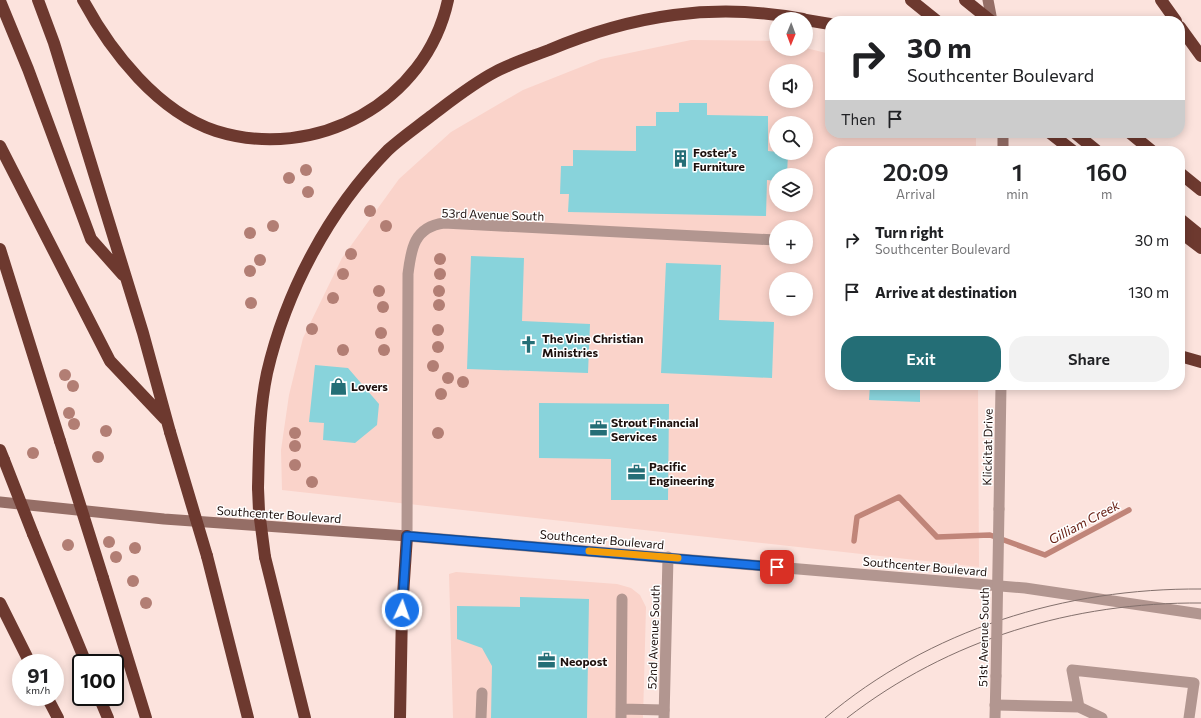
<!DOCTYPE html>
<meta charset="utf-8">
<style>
:root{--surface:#fff;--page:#f2f2f2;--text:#202124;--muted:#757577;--accent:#246e76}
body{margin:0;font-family:Commissioner,sans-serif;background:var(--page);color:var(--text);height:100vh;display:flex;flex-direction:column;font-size:15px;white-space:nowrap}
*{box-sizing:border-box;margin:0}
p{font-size:13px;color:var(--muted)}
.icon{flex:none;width:22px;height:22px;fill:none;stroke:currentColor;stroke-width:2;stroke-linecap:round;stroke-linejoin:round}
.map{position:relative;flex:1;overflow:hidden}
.panel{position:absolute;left:825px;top:146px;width:360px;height:244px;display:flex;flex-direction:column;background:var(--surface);border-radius:16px;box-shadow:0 2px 10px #0003}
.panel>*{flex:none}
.banner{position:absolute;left:825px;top:16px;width:360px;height:122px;border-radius:16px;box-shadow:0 2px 10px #0003;background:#fff;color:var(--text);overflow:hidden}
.needle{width:26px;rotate:181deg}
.fabs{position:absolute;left:769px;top:12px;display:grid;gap:8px}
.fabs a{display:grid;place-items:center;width:44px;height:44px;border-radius:50%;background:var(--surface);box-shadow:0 2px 10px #0003;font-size:20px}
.speed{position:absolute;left:12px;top:654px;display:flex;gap:8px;font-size:20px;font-weight:700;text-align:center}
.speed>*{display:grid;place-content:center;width:52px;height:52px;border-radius:50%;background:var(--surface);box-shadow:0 2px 10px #0003;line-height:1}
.speed small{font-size:10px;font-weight:400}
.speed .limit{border:2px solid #111;border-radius:6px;background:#fff;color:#111}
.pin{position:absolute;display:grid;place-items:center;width:34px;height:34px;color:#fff;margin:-17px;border-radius:8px;box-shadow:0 2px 6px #0006}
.me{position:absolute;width:44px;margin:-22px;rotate:3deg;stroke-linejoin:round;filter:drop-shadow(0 0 3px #0008)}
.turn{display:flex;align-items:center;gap:14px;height:84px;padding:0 16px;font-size:18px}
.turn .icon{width:52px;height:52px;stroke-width:2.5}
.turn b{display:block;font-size:28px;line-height:34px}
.then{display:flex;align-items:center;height:38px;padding:0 16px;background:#0003;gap:8px;font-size:15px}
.eta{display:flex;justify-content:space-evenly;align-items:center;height:68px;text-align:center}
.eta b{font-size:24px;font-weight:600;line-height:28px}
.cta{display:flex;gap:8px;margin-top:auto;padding:8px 16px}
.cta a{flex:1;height:46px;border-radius:16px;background:var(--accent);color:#fff;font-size:16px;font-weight:600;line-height:46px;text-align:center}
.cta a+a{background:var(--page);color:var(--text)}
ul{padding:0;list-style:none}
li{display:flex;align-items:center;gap:12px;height:52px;padding:0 16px}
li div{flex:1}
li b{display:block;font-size:15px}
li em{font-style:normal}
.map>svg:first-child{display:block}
</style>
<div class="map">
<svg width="1201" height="718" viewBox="0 0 1201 718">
<rect width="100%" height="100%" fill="#fce3dd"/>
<path fill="#fad3ca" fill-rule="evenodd" d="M691,40L776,41V49H806V48L830,54V133H976V151H830V385H978L979,567L282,490L281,450L289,395L303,338L342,258L399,179L451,132L523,90L601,59ZM776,71H806V101H776ZM776,123H806V153H776ZM776,175H806V205H776ZM776,227H806V257H776ZM776,279H806V309H776Z
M456,572L617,584L631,588L640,595L646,607L643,718H453L449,574Z"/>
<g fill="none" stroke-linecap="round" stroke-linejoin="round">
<path stroke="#c08579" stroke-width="5.5" d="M854,541L857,517L899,497L937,537L990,535L1045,555L1129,510"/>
</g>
<path fill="#88d3db" d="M679,103H707V115L768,116V151L788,153L787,175H776V181L767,180L766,216L568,212L569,194H560L561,166H573V150L636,151V126H656V112H679Z
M471,256L524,258L522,321L590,324L588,373L467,369Z
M666,263L721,265L719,320L774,322L772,378L661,373Z
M315,365L348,368L379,404L377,425L355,443L323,440L324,423L309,422Z
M870,385H920V402L869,400Z
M539,403L669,404L668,500H611V459L539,458Z
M520,597L589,599L587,718H491L492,666L482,648L457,639V606L520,607Z"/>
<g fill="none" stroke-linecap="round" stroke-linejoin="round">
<path stroke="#b29690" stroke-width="11" d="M995,705L1079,707L1102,718
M1079,707L1072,670L1194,683L1189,718
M621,709L664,710
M481,718L482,693
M621,718L622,599"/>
<path stroke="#b29690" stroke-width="11" d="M407,536L408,274C411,249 414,227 444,223L776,240
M664,718L668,557"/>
<path stroke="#b29690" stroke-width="11" d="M999,509L1001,385
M407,536L1025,588L1201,614
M995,718L996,676"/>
<path stroke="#956e66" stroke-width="11" d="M988,0L992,21
M1003,133V151
M0,502L164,519L407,536"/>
<path stroke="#6d392f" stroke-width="12" d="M38,0L54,43L143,333L170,432
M83,0C111,52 158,112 216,131C315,162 426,103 448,0
M911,0L937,21
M965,0L991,21
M1161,0L1176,21
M0,1L28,69L91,239L123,275
M806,20L830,24
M1180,27L1201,56
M1050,133L1073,151
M1075,133L1097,151
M1130,133L1152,151
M0,146L110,361L165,419
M1180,173L1201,190
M1180,219L1201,236
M1180,232L1201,248
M0,249L60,441
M1180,356L1201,362
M0,450L4,460
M258,488C259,449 259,411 267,373C286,291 329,210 388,150C401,138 417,127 431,116C451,101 472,84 495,72C512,63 531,57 549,50C632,15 714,2 803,19
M33,534L86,663
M207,556L248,718
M265,557L305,718
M103,578L146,718
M0,603L30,663
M47,697L58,718
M99,697L108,718
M400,718L402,610L407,536"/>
<path stroke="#83706c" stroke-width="1" d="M825,718C930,629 1065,588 1201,589
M847,718C949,639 1073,602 1201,603"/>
<path stroke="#b29690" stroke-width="11" d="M996,676L999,509"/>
<path stroke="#6d392f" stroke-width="12" d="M170,432L207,556
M60,441L103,578
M4,460L33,534
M258,488L259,511L265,557"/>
</g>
<g fill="#b27e74">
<circle cx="306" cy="170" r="6"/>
<circle cx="289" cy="178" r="6"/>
<circle cx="308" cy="192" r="6"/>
<circle cx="370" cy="211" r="6"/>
<circle cx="273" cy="226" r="6"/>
<circle cx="386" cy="226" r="6"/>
<circle cx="250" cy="233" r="6"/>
<circle cx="351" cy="254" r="6"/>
<circle cx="440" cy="259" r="6"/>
<circle cx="260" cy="260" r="6"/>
<circle cx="250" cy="271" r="6"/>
<circle cx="343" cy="274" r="6"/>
<circle cx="440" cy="274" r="6"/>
<circle cx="379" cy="291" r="6"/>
<circle cx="439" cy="291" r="6"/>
<circle cx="333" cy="298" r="6"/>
<circle cx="251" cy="303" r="6"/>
<circle cx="439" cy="305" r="6"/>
<circle cx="383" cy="307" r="6"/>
<circle cx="312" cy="329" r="6"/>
<circle cx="438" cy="330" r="6"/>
<circle cx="381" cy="333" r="6"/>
<circle cx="438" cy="347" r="6"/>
<circle cx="343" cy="350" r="6"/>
<circle cx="384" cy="350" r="6"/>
<circle cx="433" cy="366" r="6"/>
<circle cx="65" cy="375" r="6"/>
<circle cx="448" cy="378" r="6"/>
<circle cx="463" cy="382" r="6"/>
<circle cx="73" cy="386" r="6"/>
<circle cx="441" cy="394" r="6"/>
<circle cx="69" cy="413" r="6"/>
<circle cx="74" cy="424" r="6"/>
<circle cx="106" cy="431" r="6"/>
<circle cx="295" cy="433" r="6"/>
<circle cx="438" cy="433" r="6"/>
<circle cx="295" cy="446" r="6"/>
<circle cx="33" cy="453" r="6"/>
<circle cx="98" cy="457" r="6"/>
<circle cx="295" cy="465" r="6"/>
<circle cx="312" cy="482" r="6"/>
<circle cx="109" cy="542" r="6"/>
<circle cx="68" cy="545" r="6"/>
<circle cx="135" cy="548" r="6"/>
<circle cx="116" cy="557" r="6"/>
<circle cx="133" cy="581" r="6"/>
<circle cx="146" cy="603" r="6"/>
</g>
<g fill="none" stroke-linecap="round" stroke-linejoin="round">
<defs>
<path id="route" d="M402,610L407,536L777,567"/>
</defs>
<use href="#route" stroke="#114b97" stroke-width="10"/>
<use href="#route" stroke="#1a73e8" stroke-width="7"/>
<path stroke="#f59e0b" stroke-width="7" d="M589,551L678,558"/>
</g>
<defs>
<symbol id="building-bare" viewBox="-9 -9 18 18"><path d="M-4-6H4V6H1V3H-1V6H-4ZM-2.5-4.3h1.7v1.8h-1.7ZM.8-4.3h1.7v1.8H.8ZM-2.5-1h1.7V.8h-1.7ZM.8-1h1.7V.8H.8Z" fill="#246e76" stroke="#fff" stroke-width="2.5" paint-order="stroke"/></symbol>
<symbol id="church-bare" viewBox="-9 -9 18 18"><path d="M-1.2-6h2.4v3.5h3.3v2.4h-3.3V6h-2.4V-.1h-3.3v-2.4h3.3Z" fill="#246e76" stroke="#fff" stroke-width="2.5" paint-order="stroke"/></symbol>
<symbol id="shop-bare" viewBox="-9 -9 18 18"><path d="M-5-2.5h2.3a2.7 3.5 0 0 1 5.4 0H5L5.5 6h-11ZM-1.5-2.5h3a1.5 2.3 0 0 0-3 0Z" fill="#246e76" stroke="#fff" stroke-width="2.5" paint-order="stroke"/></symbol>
<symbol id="office-bare" viewBox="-9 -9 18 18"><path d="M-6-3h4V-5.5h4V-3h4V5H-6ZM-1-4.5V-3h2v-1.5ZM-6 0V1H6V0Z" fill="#246e76" stroke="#fff" stroke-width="2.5" paint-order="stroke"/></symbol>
</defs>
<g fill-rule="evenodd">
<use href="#building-bare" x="668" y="146" width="25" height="25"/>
<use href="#church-bare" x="516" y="332" width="25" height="25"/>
<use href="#shop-bare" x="326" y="374" width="25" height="25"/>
<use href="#office-bare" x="586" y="416" width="25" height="25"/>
<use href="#office-bare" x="624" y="460" width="25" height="25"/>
<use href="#office-bare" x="534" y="648" width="25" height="25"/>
</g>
<g text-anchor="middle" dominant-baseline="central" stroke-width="3" stroke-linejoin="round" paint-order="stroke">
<g font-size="12" font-weight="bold" fill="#1d100d" stroke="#fff" text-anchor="start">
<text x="693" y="152">Foster's<tspan x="693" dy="14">Furniture</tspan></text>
<text x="542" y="338">The Vine Christian<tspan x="542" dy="14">Ministries</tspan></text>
<text x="351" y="386">Lovers</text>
<text x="611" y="422">Strout Financial<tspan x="611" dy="14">Services</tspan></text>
<text x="649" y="466">Pacific<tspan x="649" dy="14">Engineering</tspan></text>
<text x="560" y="661">Neopost</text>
</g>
<g font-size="12" fill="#1d100d" stroke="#fff">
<text transform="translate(493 214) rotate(2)">53rd Avenue South</text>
<text transform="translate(987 447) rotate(-89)">Klickitat Drive</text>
<text transform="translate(279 514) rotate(4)">Southcenter Boulevard</text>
<text transform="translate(602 539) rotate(5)">Southcenter Boulevard</text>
<text transform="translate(925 566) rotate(5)">Southcenter Boulevard</text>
<text transform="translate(653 637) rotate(-88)">52nd Avenue South</text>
<text transform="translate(983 637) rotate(-89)">51st Avenue South</text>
</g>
<g font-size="13" font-style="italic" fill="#682014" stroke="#fff">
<text transform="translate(1084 522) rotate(-28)">Gilliam Creek</text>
</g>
</g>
</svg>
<div class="fabs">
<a><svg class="needle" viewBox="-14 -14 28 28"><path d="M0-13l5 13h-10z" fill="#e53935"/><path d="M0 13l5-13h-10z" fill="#757577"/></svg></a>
<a><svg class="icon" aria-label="sound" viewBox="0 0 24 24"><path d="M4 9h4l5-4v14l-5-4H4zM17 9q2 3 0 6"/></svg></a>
<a><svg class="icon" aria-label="search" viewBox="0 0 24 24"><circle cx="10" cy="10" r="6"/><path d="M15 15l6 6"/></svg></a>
<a><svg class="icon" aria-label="layers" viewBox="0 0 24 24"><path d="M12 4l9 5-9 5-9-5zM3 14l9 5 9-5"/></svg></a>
<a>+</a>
<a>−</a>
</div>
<div class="speed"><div>91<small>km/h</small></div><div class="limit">100</div></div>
<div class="pin" style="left:777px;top:567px;background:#d93025"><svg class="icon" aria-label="arrive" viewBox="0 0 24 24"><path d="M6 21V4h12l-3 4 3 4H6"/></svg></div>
<svg class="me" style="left:402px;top:610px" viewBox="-20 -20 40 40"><circle r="17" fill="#1a73e8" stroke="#fff" stroke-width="3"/><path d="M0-11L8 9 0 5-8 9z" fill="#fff"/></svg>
<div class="banner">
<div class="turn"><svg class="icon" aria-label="right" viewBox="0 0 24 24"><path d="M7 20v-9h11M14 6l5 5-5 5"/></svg><div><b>30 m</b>Southcenter Boulevard</div></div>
<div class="then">Then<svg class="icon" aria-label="arrive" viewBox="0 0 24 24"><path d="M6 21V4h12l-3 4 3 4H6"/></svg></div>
</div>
<section class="panel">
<div class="eta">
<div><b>20:09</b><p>Arrival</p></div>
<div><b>1</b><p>min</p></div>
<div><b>160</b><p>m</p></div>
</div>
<ul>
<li><svg class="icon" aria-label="right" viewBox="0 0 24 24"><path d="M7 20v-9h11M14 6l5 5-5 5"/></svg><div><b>Turn right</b><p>Southcenter Boulevard</p></div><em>30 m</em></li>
<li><svg class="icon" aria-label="arrive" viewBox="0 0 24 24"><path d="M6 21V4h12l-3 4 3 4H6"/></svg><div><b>Arrive at destination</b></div><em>130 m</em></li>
</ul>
<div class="cta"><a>Exit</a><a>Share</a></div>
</section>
</div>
